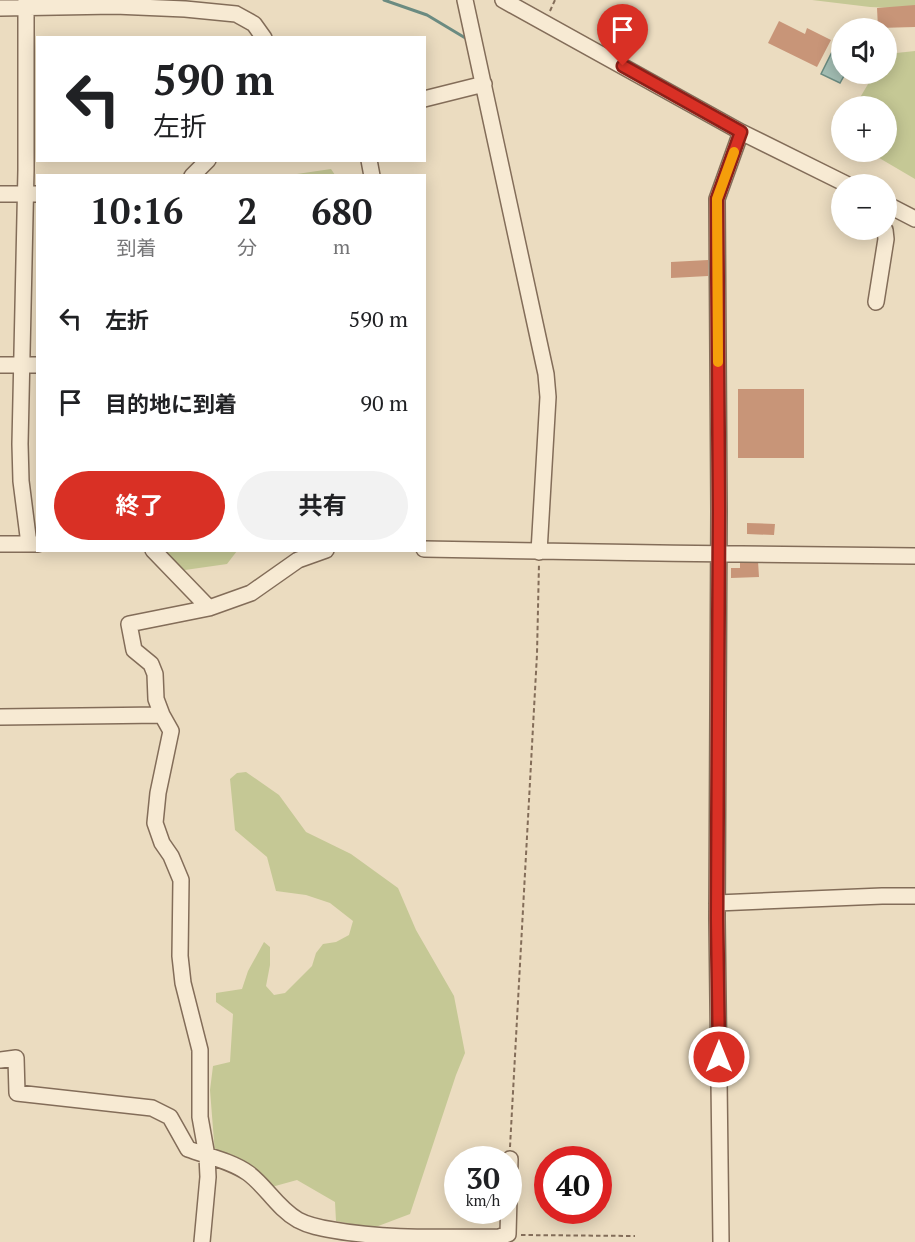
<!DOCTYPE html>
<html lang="ja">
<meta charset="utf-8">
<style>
:root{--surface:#fff;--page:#f2f2f2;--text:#202124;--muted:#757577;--accent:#d93025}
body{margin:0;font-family:"PT Serif","Noto Sans JP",serif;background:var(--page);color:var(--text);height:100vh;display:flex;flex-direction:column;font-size:22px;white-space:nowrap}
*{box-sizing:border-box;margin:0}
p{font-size:20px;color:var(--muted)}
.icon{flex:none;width:33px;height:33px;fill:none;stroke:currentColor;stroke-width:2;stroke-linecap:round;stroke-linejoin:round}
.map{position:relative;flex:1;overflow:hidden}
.panel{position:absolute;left:36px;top:174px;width:390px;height:378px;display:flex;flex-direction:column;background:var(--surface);border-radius:0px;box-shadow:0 3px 15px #0003}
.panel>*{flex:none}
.top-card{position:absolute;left:36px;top:36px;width:390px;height:126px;border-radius:0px;box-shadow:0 3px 15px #0003;background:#fff;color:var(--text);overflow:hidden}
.controls{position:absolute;left:831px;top:18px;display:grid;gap:12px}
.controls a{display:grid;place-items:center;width:66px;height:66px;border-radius:50%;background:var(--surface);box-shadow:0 3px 15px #0003;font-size:30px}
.speed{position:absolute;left:444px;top:1146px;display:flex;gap:12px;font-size:30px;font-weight:700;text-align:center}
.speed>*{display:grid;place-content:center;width:78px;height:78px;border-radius:50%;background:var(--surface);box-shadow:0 3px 15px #0003;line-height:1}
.speed small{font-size:15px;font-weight:400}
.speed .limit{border:9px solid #d22;background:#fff;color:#111}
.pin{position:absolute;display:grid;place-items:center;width:51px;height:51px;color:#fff;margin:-62px -26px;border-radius:50% 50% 50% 0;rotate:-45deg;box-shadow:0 0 6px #0007}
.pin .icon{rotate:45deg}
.me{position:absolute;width:66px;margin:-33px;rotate:0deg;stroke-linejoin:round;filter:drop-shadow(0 0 4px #0008)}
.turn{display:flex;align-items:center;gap:21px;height:126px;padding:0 18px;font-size:27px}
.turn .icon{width:78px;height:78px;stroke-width:2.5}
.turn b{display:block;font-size:42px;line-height:51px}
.eta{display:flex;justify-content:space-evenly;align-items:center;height:102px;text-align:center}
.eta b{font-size:36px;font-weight:700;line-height:42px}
.action{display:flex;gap:12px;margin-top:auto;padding:12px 18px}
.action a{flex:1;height:69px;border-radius:36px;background:var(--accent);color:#fff;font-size:24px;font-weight:700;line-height:69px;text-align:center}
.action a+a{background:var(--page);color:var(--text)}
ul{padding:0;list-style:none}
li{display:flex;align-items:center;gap:18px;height:84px;padding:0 18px}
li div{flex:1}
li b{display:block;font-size:22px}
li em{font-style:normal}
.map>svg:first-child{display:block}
</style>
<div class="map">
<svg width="915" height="1242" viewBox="0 0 915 1242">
<rect width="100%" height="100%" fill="#ebdcc0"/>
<path fill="#c5c895" d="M812,0H915V9L870,7Z
M915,51V179L869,152H886V106H855L874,74H886L887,54Z
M331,169L335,175H290Z
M148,551H237L227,564L178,571Z
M246,772L279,795L306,832L351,854L398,888L416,930L454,996L465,1053L456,1075L410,1214L373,1228L336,1221L335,1202L297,1180L268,1188L216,1167L210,1090L213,1066L230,1062L233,1014L216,1002V993L242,989L248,971L264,942L270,947V965L266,986L274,995L285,993L312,966L316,953L323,944L336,942L349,935L353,921L330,903L306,895L276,891L267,857L235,830L230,779L237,773Z"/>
<path fill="#a3beb4" stroke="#6b8b81" stroke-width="1.5" d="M838,40L841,41L842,74H845L840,83L821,74Z"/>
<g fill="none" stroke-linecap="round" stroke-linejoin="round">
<path stroke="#6b8b81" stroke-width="3" d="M384,0L427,15L467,39"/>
</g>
<path fill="#c89578" d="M915,5V27L878,28L877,8Z
M779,21L805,34L807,28L831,40L817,67L768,43Z
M708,260V276L671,278V262Z
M738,389H804V458H738Z
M747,523L775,524L774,535L747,534Z
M740,561H758L759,577L731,578V568H740Z"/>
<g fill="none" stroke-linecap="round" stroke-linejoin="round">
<defs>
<path id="minor" d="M26,0V170L20,444L21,481L29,544
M465,0L546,374L548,397L539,552
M503,0L741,132L846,184
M0,8L115,6L185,9L236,14L254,24L264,38
M424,99L484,84
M369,160L372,176
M192,176L208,160
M0,194H38
M886,204L915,219
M876,302L886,239L885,230
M0,365H38
M0,544H38
M424,549C588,552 751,555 915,556
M153,550L209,608
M0,717L162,715
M717,903L882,896H915
M0,1060L16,1058L17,1093L152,1108L170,1117L188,1149C207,1156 231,1161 248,1173C266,1186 277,1208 298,1220C309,1226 321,1228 333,1230C388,1240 443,1237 499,1237L508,1234L510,1159
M202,1242L208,1177L207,1156L200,1117V1050L183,983L180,956L181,880L171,856L162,843L155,823L158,793L171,731L162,715L156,699L155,674L151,664L134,650L129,624L209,608L251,593L298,560L326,550
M721,1242L717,919L719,511L717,199L741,132"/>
</defs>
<use href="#minor" stroke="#836d59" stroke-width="18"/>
<path stroke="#836d59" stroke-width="2" stroke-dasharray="4.5 3" stroke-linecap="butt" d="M550,11L555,0
M510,1147L537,654L539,563
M521,1235L635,1236"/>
<use href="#minor" stroke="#f7ead3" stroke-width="15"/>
</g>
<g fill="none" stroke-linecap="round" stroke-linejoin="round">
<defs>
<path id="route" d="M623,66L741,132L717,199L719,511L717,919L719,1057"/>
</defs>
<use href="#route" stroke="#8d1f18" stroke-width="15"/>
<use href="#route" stroke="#d93025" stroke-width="10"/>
<path stroke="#f59e0b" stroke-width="10" d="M718,362L717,199L734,152"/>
</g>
</svg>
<div class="controls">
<a><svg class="icon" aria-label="sound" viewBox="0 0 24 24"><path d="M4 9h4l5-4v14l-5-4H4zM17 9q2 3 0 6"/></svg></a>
<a>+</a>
<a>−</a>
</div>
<div class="speed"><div>30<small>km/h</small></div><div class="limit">40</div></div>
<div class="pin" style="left:623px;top:66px;background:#d93025"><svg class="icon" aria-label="arrive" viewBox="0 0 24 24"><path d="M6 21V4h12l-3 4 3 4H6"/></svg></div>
<svg class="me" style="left:719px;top:1057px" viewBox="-20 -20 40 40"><circle r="17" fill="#d93025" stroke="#fff" stroke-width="3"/><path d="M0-11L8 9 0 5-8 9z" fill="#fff"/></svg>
<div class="top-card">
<div class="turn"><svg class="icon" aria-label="left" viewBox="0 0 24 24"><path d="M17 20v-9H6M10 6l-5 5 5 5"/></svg><div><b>590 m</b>左折</div></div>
</div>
<section class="panel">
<div class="eta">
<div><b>10:16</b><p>到着</p></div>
<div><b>2</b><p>分</p></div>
<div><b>680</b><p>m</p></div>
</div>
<ul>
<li><svg class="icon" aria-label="left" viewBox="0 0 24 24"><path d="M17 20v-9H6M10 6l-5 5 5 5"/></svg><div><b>左折</b></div><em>590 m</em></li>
<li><svg class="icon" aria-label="arrive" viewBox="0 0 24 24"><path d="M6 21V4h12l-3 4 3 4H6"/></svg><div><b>目的地に到着</b></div><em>90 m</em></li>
</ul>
<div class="action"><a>終了</a><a>共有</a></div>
</section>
</div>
